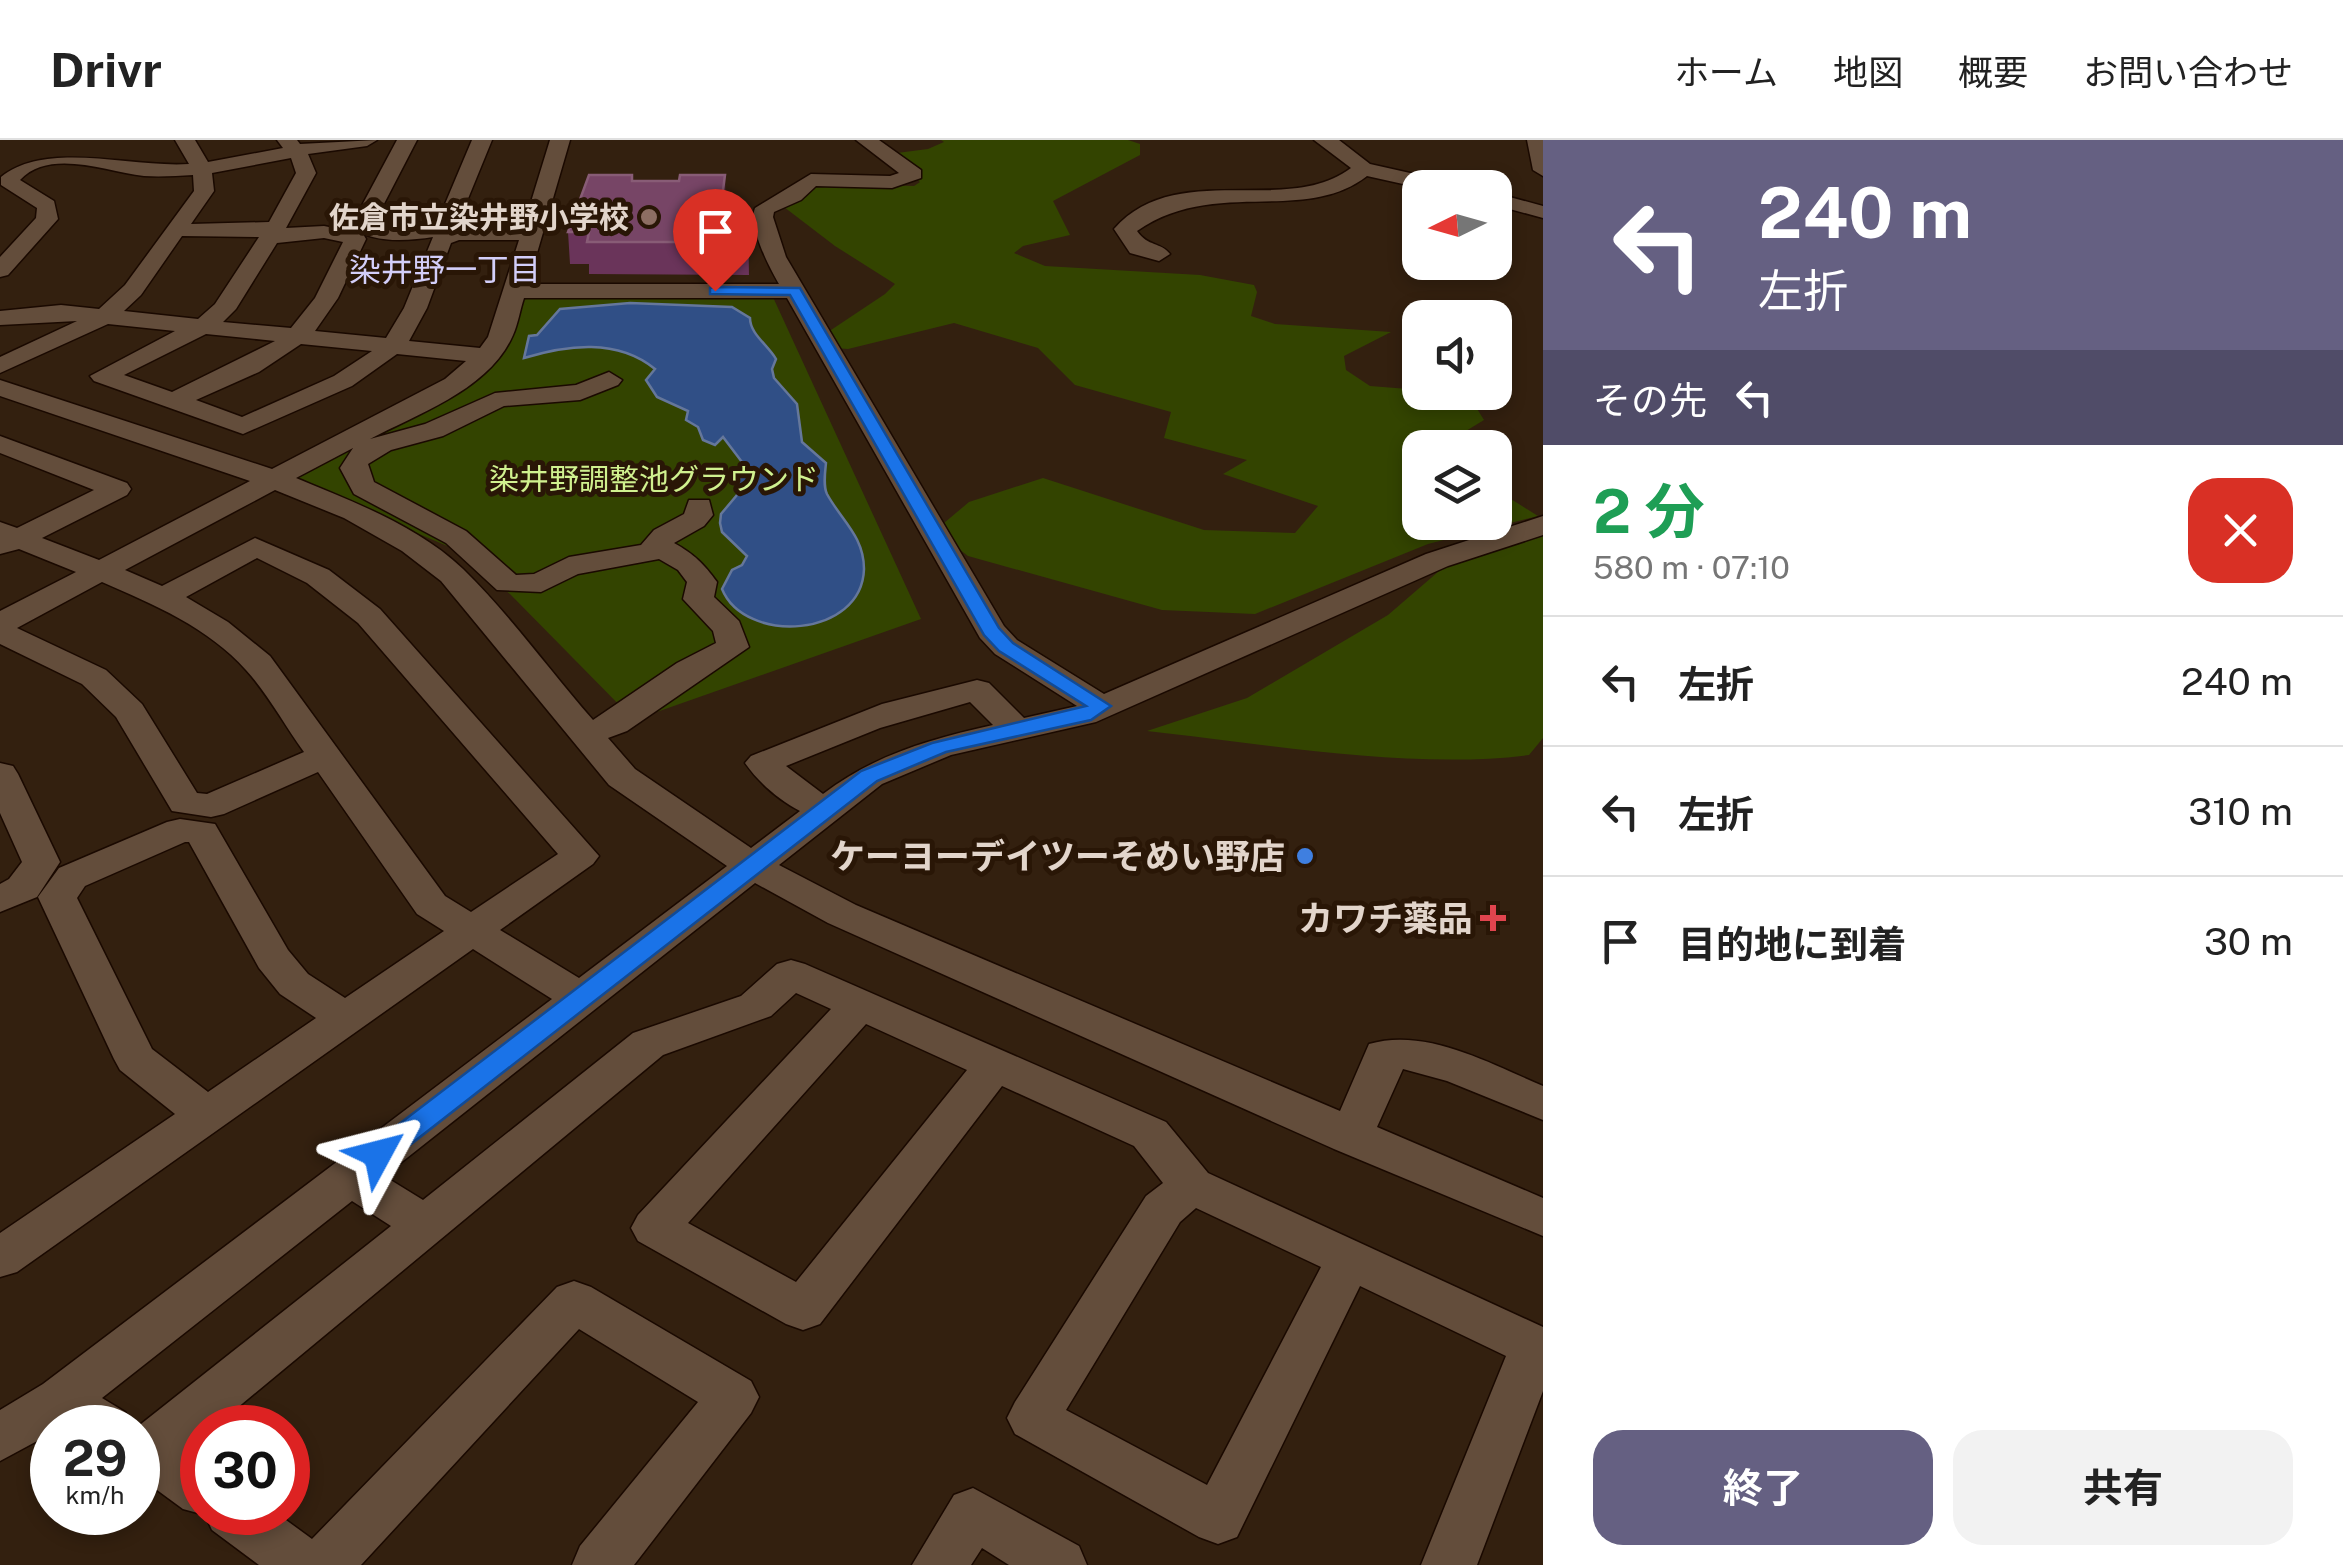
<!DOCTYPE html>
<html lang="ja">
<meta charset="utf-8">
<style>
:root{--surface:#fff;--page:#f2f2f2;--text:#222;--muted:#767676;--line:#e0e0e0;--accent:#656082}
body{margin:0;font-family:"Public Sans","Noto Sans JP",sans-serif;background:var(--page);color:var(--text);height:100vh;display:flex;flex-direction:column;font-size:38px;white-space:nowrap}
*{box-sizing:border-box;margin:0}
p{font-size:32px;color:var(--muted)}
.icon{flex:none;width:55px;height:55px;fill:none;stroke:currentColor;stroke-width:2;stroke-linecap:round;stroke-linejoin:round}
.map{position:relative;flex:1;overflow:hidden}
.details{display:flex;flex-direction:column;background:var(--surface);width:800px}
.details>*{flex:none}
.guide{background:#656082;color:#fff;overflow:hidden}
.needle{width:65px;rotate:265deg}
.tools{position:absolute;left:1402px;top:30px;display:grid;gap:20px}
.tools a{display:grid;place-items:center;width:110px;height:110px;border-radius:20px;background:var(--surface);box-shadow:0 5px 15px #0003;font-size:50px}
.speed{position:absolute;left:30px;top:1265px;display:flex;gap:20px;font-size:50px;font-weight:700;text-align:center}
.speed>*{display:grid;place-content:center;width:130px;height:130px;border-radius:50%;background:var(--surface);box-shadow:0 5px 15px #0003;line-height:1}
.speed small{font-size:25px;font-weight:400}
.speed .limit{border:15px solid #d22;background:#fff;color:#111}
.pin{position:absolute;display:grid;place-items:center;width:85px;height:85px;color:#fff;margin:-102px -42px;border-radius:50% 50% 50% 0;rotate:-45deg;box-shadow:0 0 10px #0007}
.pin .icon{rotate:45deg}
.me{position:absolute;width:110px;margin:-55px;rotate:52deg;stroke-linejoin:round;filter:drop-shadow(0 0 8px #0008)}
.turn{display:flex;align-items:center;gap:35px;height:210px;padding:0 50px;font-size:45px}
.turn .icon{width:130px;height:130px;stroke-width:2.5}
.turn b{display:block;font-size:70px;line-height:85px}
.then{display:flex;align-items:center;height:95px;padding:0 50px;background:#0003;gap:20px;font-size:38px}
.round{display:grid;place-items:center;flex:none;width:105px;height:105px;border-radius:30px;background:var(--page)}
.head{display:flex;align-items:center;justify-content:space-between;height:170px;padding:0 50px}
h1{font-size:60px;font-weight:700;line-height:75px;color:#1e9e55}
.action{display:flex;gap:20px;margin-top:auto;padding:20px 50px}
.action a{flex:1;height:115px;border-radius:30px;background:var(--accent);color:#fff;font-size:40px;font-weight:700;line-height:115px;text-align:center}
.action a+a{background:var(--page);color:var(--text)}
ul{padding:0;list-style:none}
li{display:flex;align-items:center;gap:30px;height:130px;padding:0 50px;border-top:2px solid var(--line)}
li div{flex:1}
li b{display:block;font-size:38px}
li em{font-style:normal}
header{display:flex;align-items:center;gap:60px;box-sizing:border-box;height:140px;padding:0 50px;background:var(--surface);border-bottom:2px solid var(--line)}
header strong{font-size:48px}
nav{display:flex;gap:55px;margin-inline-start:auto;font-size:35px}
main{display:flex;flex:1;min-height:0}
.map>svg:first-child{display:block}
</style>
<header>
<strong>Drivr</strong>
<nav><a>ホーム</a><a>地図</a><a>概要</a><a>お問い合わせ</a></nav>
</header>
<main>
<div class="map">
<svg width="1543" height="1425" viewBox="0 0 1543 1425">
<rect width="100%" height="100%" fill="#33200f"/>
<path fill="#340" d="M941,0H1128L1140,4V15L1053,61L1070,95L1023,106L1014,113L1045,126L1200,135L1254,145L1257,152L1251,176L1275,184L1391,192L1344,216L1346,230L1370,246L1459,253L1471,259L1484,280L1466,291L1413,302L1406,318L1420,326V382H1495V349L1538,376L1428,404L1255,474L1162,470L968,416L942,396L944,383L969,362L1043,338L1204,390L1295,393L1318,366L1223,334L1247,320L1164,298L1171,272L1075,245L1038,208L954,183L848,209L835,208L822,196L885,154L895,144L835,106L784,67L816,43L914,46L920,42L889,14L928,9L944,2Z
M772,155L921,479L634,580L510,454L452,408L292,340L461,247L520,162L533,156Z
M1543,385V598L1529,615C1413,630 1265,604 1147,591L1247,558L1388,475L1453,419Z"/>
<path fill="#304f86" stroke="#65779b" stroke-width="2.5" d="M630,163L732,167L750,178C750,194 768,205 776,219L772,229L774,238L797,264L802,302L826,323C825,333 823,346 827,354C841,380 864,396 864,429C862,498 745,505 722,449L732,430L742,425L747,416L722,392L720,383L721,374L737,355L742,322L723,297L715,305L703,300L698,287L686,280L688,271L657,257L646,240L655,229C617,198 567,205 524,218L529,196L537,195L560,169Z"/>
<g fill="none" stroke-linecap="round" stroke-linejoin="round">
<defs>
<path id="minor" d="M175,0H195L208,22L283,8L277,0H297L300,4L377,0L367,6L308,14L316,33L286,88L324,86L363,94L366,99L338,158L315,191L386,198L404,168L433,97C408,101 371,104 351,86L397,0H417L374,83L381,85L437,83L472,0H492L456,88H523L550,0H570L528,144H779C769,127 748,86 755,68L811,34L890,36L899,33L856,0H879L921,30V38L892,48L816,46L801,60L774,72L773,77L786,117L1004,486L1017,500L1104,554L1426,414L1543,376V395L1448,426L1096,582L951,615L882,644L779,725L856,765L1340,971L1369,904C1426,887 1491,924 1543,946V980L1447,941L1403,929L1377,987L1543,1058V1096L1334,1009L828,783L755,743L384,1036L423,1060L633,893L741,856L777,824L791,820L805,824L1166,982L1208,1033L1543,1187V1251L1477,1425H1421L1506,1216L1360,1146L1237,1397L1218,1404L1199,1397L1015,1294L1007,1278L1015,1262L1146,1056L1163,1043L1134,1006L1002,946L820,1184L803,1190L786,1184L638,1101L631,1088L638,1075L831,869L796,853L771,876L663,915L213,1288H202V1296L186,1310L202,1322V1372H275L312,1399L557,1147L574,1141L591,1147L751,1241L759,1257L751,1273L634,1425H572L580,1406L698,1262L579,1189L361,1425H259L212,1390L205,1375L183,1369L138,1336V1288H52V1293L0,1321V1270L43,1244L552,859L473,809L17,1132L0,1137V1093L175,974L120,930L114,919L38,757L59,728L167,682L180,679L215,684L288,810L308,834L345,858L444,791L417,774L318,632L224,674L211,677L172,671L116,577L82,544L0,504V471L76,432L19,409L0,414V382L17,388L94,350L0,313V296L127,343L131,349L127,355L42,398L99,420L250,341L0,256V240L272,329L445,239L466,221L397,214L352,246L243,294L94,241L90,236L175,191L108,184L0,233V217L77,181L0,185V171L61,165L99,169L125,145L194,51L193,35C177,36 160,37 144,36C107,32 50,8 20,40L54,61L58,79L8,135L0,137V117L36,78L37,68L1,45V37C47,0 131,28 189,24ZM291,18L296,33L269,82L191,84L214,51L212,33ZM182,96L259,97L215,164L198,179L124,171L141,155ZM324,98L343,102L315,158L291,188L223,182L236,169L277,103ZM459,100H519L488,197L480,208L409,201L427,168L451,103ZM524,158H787L980,498L995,514L1077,566L1024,578L989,543L977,540L882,564L751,616L745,623C759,643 779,660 800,671L751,708L635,629L608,598L627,591L749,507L739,481L714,457L717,442C704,424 694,414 674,403L704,386L713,375L709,360H689L684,374L654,390L641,405L569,417L534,434L516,435L466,391L374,342L368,324L391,310L443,296L504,266L580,260L618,245L622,240L609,232L576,245L495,253L425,284L370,299C418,274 490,249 513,195C518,184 520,170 524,158ZM206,194L275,201L172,252L124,235ZM301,204L372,211L334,236L242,277L196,260L259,232ZM353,308L340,328L354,354L446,403L497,450L541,452L578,434L659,419L678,430L687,442L683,459L713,491L716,503L677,523L593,580C550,531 510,475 463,429C418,386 354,362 296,338ZM275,350L344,378L402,411L441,441L609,645L727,726L579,838L500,790L593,724L599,716L380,469L329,430L255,398L162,446L125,430ZM257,418L307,443L358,483L558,714L471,772L445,756L270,516L228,482L186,457ZM102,442C153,464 209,488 246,530C268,554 285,586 304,612L207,654L197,653L142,564L106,530L17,488ZM970,562L993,585C930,599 874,615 823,654L786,626L880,588ZM185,702H189L259,828L280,854L316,878L208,952L152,909L77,758L85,746ZM866,884L967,930L796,1142L688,1083ZM352,1061L391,1086L141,1284L132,1285L125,1272L102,1258ZM1196,1068L1321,1127L1207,1345L1066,1270L1180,1082Z
M1314,0H1339L1370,24L1459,44L1462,48H1421L1367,36C1304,85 1214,37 1137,91C1148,107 1161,102 1170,114L1159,121L1130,113L1114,89C1176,18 1287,77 1351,28Z
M1527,0H1543V36L1533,30Z
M1495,53L1543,66V78L1495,65Z
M0,623L13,626L18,634L60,722L37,757L0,772V744L9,739L22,722L0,673Z
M973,1348L1079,1406L1087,1425H1009L982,1408L971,1425H912L954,1355Z"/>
</defs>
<use href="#minor" stroke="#1a0900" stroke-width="3"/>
<use href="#minor" fill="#634d3b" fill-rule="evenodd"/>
</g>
<path fill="#6a345a" d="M633,41L726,66L724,80H748L749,135L589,134V124H570L568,92Z"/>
<path fill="#4f2537" d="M725,35L726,66L721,102L719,80Z"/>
<path fill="#774566" stroke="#885c76" stroke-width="2.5" d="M589,35H632V41H679L680,35H725L719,80H748L749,102H587L589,92H568Z"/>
<path fill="#1a73e8" stroke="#114b97" stroke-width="2.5" d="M715,147L800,148L999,488L1013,503L1111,566L1091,580L946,612L877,641L388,1022L378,1025L369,1022L365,1014L369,1007L861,631L932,603L1086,566L999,511L984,495L790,155L710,154V148Z"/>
<circle fill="#8d6e63" stroke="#291606" stroke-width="4" cx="649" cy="77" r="10"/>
<circle fill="#3f7fe0" stroke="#291606" stroke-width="4" cx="1305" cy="716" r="10"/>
<path fill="#e0444e" stroke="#291606" stroke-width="4" d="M1488 763h10v10h10v10h-10v10h-10v-10h-10v-10h10z"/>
<g text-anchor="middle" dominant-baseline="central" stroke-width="10" stroke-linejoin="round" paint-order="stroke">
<g font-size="30" font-weight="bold" fill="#e2d5cb" stroke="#291606" text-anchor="end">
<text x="629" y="77">佐倉市立染井野小学校</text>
</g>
<g font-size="30" fill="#d0f18f" stroke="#291606">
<text x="654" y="339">染井野調整池グラウンド</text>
</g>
<g font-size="32" fill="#d3cef9" stroke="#291606">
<text x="445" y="129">染井野一丁目</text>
</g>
<g font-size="35" font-weight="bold" fill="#e2d5cb" stroke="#291606" text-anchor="end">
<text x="1285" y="716">ケーヨーデイツーそめい野店</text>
<text x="1473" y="778">カワチ薬品</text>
</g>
</g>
</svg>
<div class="tools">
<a><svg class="needle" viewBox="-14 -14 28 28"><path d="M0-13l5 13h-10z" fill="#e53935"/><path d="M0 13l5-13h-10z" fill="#767676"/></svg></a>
<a><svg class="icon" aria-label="sound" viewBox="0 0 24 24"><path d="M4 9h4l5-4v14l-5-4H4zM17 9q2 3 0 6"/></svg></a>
<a><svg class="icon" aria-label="layers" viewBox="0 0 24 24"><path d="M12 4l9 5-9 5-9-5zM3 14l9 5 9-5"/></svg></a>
</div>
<div class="speed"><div>29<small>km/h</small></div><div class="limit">30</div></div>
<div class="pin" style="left:715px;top:151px;background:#d93025"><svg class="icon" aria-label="arrive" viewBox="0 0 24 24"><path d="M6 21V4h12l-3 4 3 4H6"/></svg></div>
<svg class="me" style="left:378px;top:1014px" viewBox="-20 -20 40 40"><path d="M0-17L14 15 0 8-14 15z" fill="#1a73e8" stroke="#fff" stroke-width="4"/></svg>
</div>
<section class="details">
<div class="guide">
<div class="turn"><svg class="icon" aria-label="left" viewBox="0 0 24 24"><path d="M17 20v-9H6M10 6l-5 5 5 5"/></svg><div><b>240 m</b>左折</div></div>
<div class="then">その先<svg class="icon" aria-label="left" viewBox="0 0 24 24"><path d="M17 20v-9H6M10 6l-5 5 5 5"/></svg></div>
</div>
<div class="head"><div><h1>2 分</h1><p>580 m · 07:10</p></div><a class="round" style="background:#d93025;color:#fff"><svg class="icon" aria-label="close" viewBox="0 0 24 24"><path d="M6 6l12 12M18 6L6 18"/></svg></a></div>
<ul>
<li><svg class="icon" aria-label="left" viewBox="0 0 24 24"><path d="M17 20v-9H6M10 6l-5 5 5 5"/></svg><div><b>左折</b></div><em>240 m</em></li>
<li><svg class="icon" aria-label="left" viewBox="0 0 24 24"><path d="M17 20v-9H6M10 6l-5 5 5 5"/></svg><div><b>左折</b></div><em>310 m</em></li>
<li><svg class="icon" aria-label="arrive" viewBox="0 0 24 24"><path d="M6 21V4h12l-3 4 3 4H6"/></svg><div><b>目的地に到着</b></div><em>30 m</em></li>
</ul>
<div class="action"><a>終了</a><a>共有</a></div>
</section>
</main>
